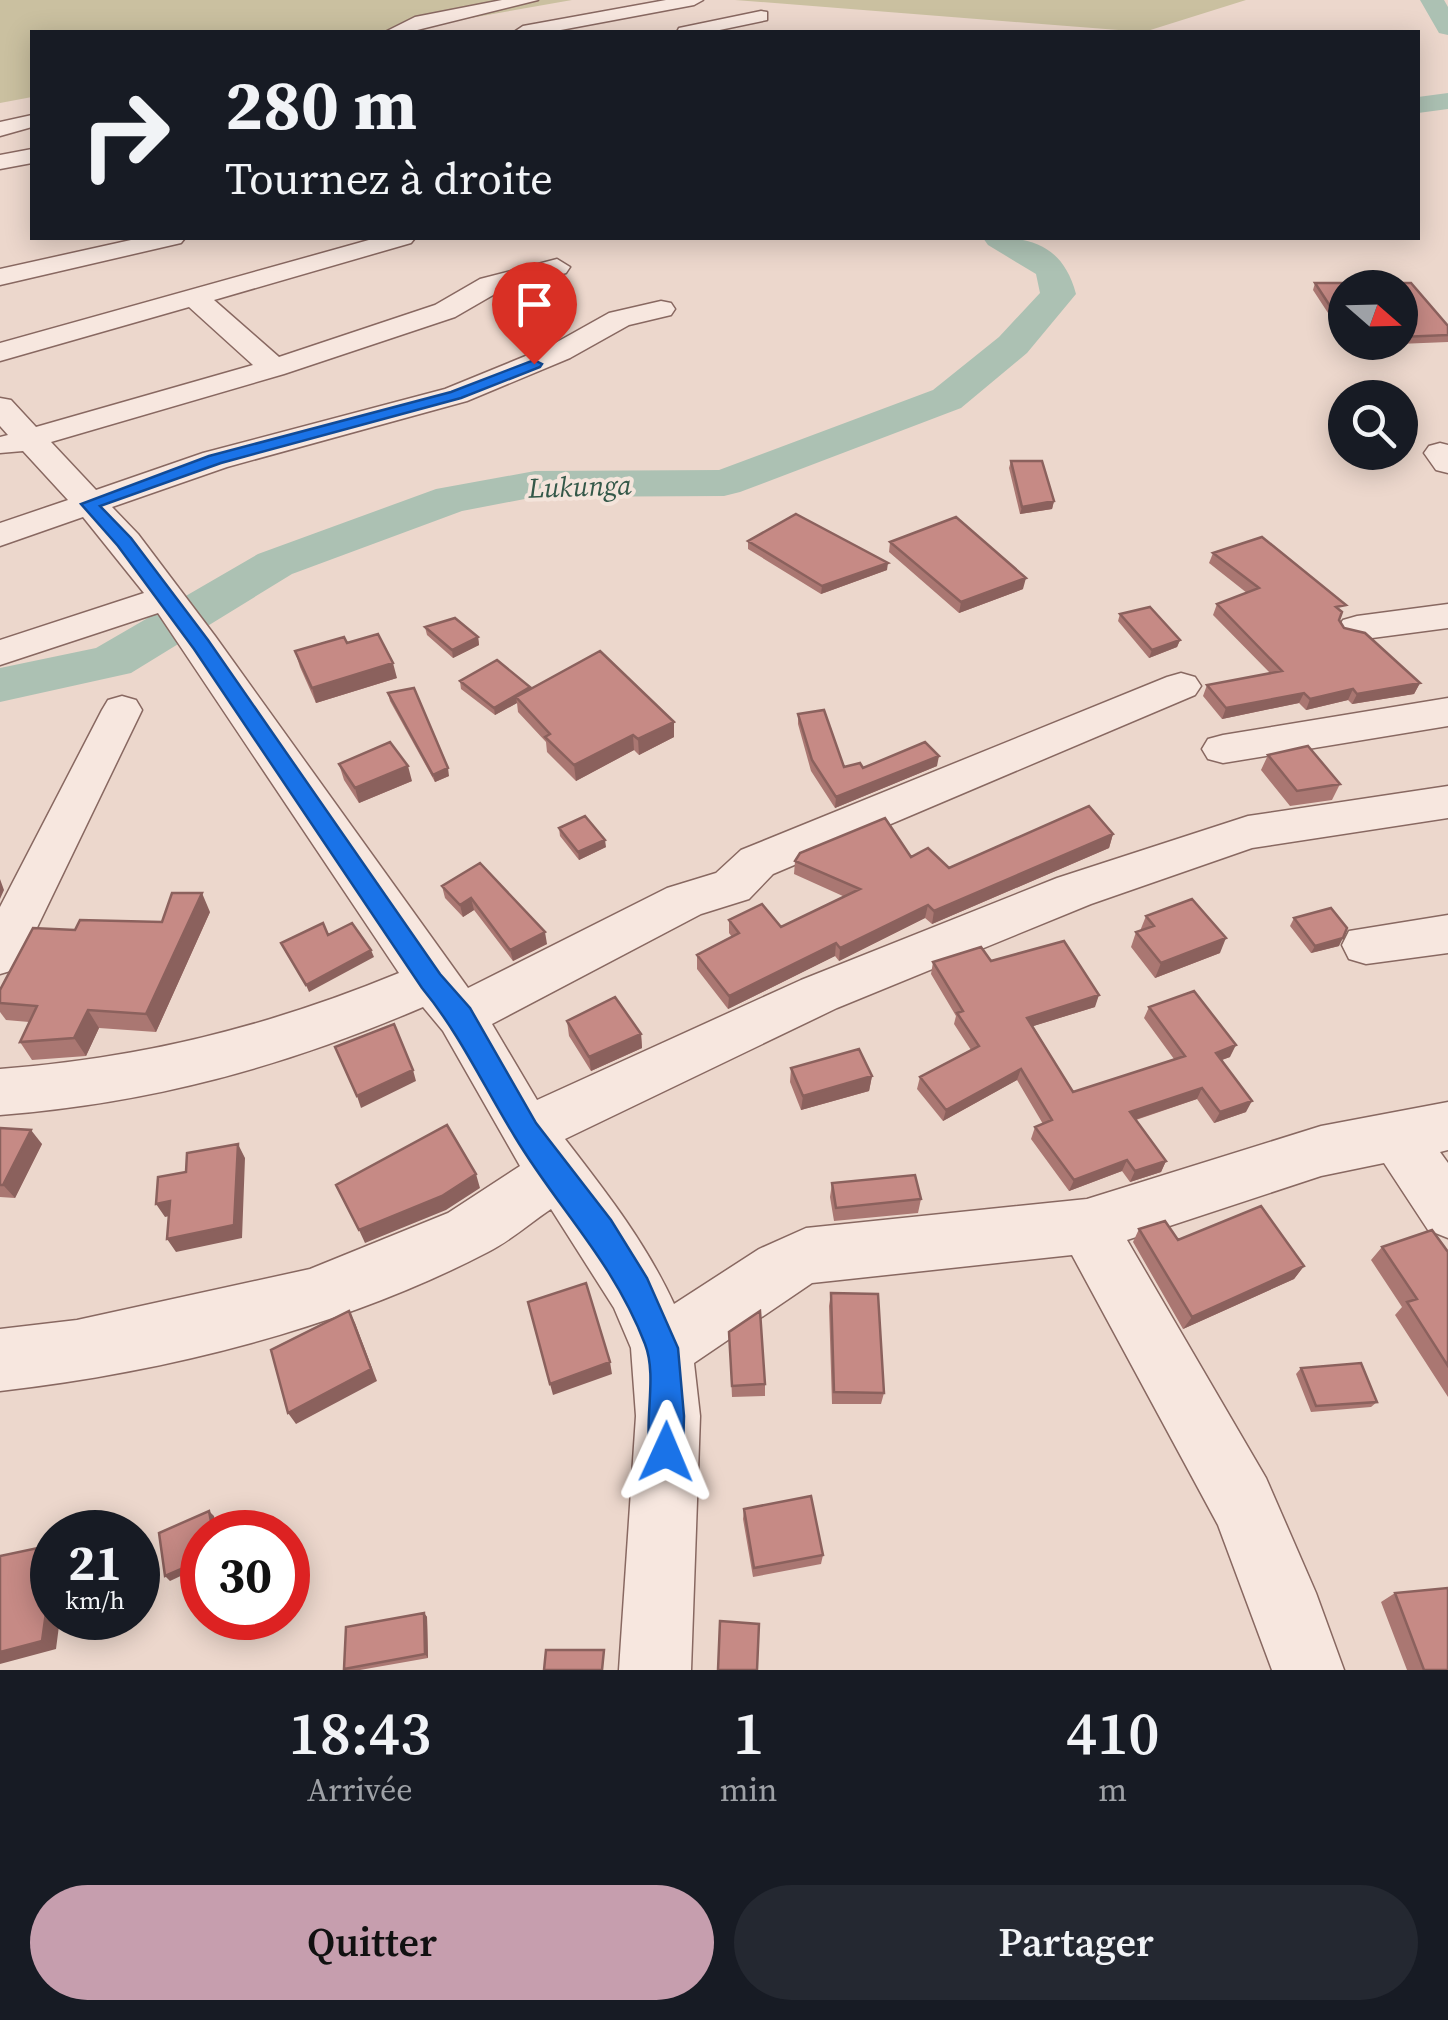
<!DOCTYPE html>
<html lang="fr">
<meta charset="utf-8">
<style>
:root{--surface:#171b24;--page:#242831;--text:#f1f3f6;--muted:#9ea1a6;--accent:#c69eae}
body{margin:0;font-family:"Source Serif 4",serif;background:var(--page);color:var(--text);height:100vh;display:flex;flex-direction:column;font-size:38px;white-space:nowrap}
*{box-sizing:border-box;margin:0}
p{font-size:32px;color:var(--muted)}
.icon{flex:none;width:55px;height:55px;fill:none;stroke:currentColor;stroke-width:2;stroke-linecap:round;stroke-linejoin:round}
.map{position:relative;height:1670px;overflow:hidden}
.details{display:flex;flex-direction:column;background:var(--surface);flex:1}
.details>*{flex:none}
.top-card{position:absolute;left:30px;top:30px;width:1390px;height:210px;border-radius:0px;box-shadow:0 5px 25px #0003;background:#171b24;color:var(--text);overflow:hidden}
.needle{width:65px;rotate:110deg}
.tools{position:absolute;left:1328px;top:270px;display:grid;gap:20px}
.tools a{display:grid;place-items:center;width:90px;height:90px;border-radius:50%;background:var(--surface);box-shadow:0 5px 25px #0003;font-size:50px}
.speed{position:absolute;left:30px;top:1510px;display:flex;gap:20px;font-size:50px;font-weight:700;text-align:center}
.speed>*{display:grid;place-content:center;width:130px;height:130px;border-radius:50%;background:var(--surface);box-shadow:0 5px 25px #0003;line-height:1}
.speed small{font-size:25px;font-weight:400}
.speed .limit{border:15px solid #d22;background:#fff;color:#111}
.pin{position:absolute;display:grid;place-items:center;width:85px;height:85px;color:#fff;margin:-102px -42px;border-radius:50% 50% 50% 0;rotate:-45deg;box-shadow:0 0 10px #0007}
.pin .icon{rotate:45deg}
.me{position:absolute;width:110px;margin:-55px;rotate:1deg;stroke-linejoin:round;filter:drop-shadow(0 0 8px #0008)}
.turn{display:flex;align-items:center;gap:35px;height:210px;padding:0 30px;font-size:45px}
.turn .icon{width:130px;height:130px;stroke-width:2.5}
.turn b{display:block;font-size:70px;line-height:85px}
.eta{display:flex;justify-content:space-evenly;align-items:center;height:170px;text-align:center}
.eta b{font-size:60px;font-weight:600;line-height:70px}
.button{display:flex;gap:20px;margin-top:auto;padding:20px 30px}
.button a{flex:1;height:115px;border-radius:60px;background:var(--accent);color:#111;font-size:40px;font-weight:600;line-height:115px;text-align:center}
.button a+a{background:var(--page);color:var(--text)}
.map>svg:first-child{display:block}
</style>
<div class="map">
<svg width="1448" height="1670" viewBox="0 0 1448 1670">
<rect width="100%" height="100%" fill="#ecd7cc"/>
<path fill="#cac0a0" d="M0,0H572L391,32H32V97L0,103Z
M735,0H1246L1144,32Z"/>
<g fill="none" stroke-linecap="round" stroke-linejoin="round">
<path fill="#acc1b3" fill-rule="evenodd" d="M1420,0H1444L1448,7V35L1439,33Z
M1448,93V109L1418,113V97Z
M983,238C1030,235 1063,245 1076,294L1027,353L961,408L740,492L724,496L535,497L462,511L292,574L131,673L0,702V668L96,648L258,554L436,489L535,471L719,470L933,390L999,337L1040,293L1036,274L988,245Z"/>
<defs>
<path id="minor" d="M502,0H538L409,32H385L415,17Z
M666,0H703L694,5L550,32H514L523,26Z
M761,11L767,12V20L710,32H677L679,28Z
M32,115V127L0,136V122Z
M32,149V163L0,169V155Z
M140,238H185L181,243L0,285V269Z
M376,238H415L411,243L214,300L279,357L435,305L480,279L557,259L570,267L566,273L500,291L455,317L284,374L51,442L96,490L203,453L445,389L550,346L609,313L661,301L671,303L675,309L671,315L629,325L570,358L467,401L227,467L112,507L138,534L215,636L468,988L667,888L716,873L741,850L1167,677L1181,673L1195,677L1201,686L1195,695L773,874L749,899L701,914L492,1024L537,1100L801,980L1057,878L1248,816L1448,786V818L1252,848L1091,904L837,1008L565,1139C606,1192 646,1243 674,1304L759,1249L806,1228L1087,1199L1321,1126L1448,1102V1150L1440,1152L1448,1163V1238L1428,1230L1384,1163L1321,1176L1127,1240L1266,1478L1316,1593L1344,1670H1272L1218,1525L1072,1255L812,1283L694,1363L700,1416L691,1670H619L636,1416L631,1348L614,1308L551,1209C530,1223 510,1241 488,1252C340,1329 165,1372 0,1391V1329L77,1320L310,1269L448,1213L520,1166L443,1031L423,1007C284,1067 151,1103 0,1115V1069C141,1058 268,1027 399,973L158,613L0,665V640L144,593L83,517L0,546V523L68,500L23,451L0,453V437L8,435L0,426V398L11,400L36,427L253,365L189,307L0,361V343Z
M1440,443L1448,445V473L1436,470L1424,453L1429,446Z
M1448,604V628L1357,640L1343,636L1338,628L1343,620L1357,616Z
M122,696L136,700L142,710L17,969L0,974V907L102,710L108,700Z
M1448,698V726L1223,763L1208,759L1202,749L1208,739L1223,735Z
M1448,915V953L1366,964L1349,959L1342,945L1349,931Z"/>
</defs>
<use href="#minor" stroke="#886861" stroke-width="3"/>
<use href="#minor" fill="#f7e7df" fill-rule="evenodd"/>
</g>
<path fill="#aa7772" d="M1315,283H1411L1448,326V342L1349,346L1347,342H1400V288H1345V339L1313,290Z
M1011,461L1054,501L1052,509L1020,514L1009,468Z
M748,541L887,570L821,594L748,549Z
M890,542L1023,589L959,613L889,552Z
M1213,553L1342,615L1339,620L1344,628L1420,683L1414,694L1352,704L1348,700L1306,710L1299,703L1222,719L1203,696L1207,685L1270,673L1213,615L1217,604L1247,593L1209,563Z
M1120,614L1180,640L1177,647L1149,658L1118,621Z
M425,627L478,637L479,645L453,658L427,635Z
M347,643L397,678L316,703L300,667L295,651Z
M460,681L531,688L674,737L639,755L634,750L576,781L547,752L546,742L518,712L517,703L495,715L461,689Z
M388,693L449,776L435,782L390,701Z
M798,714L844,767L937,766L835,808L811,771L798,724Z
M1268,755L1340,784L1332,800L1290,806L1261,770Z
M339,764L412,781L359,803L344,780Z
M559,828L606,847L579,860L560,836Z
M1113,834L1109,848L932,924L925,918L839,961L835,956L728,1009L697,969V955L732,937L729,933V920L781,927L845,897L794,874L795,861L911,857L949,868Z
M480,863L547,944L513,961L474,910L463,917L445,898L442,886Z
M210,912L156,1032L99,1028L86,1056L32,1060L20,1042L29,1022L6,1020L0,1012V990L75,930L162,922Z
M1146,916L1220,953L1155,978L1131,947L1136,932L1140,931Z
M1294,918L1339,946L1311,953L1290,926Z
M991,961L1095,1007L1033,1026L1073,1092L1174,1059L1144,1018L1149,1007L1230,1057L1222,1060L1246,1112L1214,1123L1197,1099L1136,1120L1166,1161L1161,1172L1130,1182L1122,1171L1069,1191L1031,1139L1035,1127L1043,1124L1017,1080L943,1121L917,1089L920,1077L971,1050L954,1024L956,1016L931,974L933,962Z
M567,1021L641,1034L642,1048L591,1071L569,1036Z
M791,1068L872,1076L869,1091L801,1110L790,1082Z
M0,1128L42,1144L15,1198L0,1197Z
M832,1183L921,1199L918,1213L834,1221L830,1197Z
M1139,1229L1178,1240L1304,1266L1294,1279L1183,1329L1133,1242Z
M1382,1247L1448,1252V1397L1395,1315L1402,1307L1371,1260Z
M831,1293L884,1393L881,1404H832L829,1306Z
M729,1332L765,1384V1396L732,1397Z
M1301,1368L1377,1402L1371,1407L1311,1412L1296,1374Z
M744,1509L823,1555L821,1564L753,1577L743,1519Z
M1395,1593L1448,1670H1407L1381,1602Z
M424,1613L427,1617L428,1658L360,1670H345L344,1669Z"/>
<path fill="#8b615d" d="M1054,501L1052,509L1020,514L1022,507Z
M888,563L887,570L821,594L822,586Z
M1026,578L1023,589L959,613L961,602Z
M478,637L479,645L453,658L452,650Z
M1180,640L1177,647L1149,658L1152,650Z
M393,663L397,678L316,703L312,688Z
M1420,683L1414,694L1352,704L1357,694Z
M530,687L532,694L516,697L517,703L495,715L494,708Z
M1353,689L1348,700L1306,710L1310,699Z
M1304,693L1299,703L1222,719L1226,708Z
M674,722V737L639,755L638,739Z
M633,735L634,750L576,781L574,765Z
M939,756L937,766L835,808L836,797Z
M408,766L412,781L359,803L355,788Z
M448,768L449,776L435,782L433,775Z
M1113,834L1109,848L932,924L934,911Z
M605,840L606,847L579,860L578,852Z
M0,879L4,890L0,899Z
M202,893L210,912L156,1032L146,1014Z
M471,898L474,910L463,917L460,905Z
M928,905L925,918L839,961L840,948Z
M545,932L547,944L513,961L510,950Z
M1226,938L1220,953L1155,978L1161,963Z
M1343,938L1339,946L1311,953L1315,946Z
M836,943L835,956L728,1009L729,996Z
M371,950L374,957L309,992L306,985Z
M1099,995L1095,1007L1024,1029L1027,1018Z
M88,1010L99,1028L86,1056L74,1038Z
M641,1034L642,1048L591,1071L589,1057Z
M1236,1045L1230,1057L1210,1064L1216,1053Z
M1021,1069L1017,1080L943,1121L946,1110Z
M413,1070L416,1081L361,1108L357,1096Z
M872,1076L869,1091L801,1110L803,1096Z
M1202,1088L1197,1099L1125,1123L1130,1112Z
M1252,1101L1246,1112L1214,1123L1220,1112Z
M31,1130L42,1144L15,1198L3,1185Z
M238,1144L245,1158L242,1238L176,1252L167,1239Z
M1127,1160L1122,1171L1069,1191L1074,1180Z
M1166,1161L1161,1172L1130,1182L1135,1171Z
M476,1174L480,1188L446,1210L365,1243L359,1230Z
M170,1201L179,1214L165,1217L156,1204Z
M1304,1266L1294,1279L1183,1329L1192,1317Z
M349,1311L355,1323L377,1381L296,1424L288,1413Z
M610,1362L612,1374L553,1395L550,1384Z
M209,1511L214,1516L217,1532H213Z
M202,1560V1566L170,1581L165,1576Z
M52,1570V1618H60L56,1649L0,1664V1652Z
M424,1613L427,1617L428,1658L425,1654Z"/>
<path fill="#c68a85" stroke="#8b615d" stroke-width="2.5" d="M1315,283H1411L1448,326V335L1400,337V288H1345V329Z
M1011,461H1042L1054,501L1022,507Z
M796,514L888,563L822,586L748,541Z
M956,517L1026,578L961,602L890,542Z
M1262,537L1346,605L1336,607L1342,612L1339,620L1344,628L1365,633L1420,683L1357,694L1353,689L1310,699L1304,693L1226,708L1207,685L1282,671L1217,604L1259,588L1213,553Z
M1150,607L1180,640L1152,650L1120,614Z
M455,618L478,637L452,650L425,627Z
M378,634L393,663L312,688L295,651L344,637L347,643Z
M600,651L674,722L638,739L633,735L574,765L545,737L550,734L516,697Z
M497,660L530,687L494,708L460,681Z
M414,688L448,768L433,775L388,693Z
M824,710L844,767L860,763L863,768L925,742L939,756L836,797L812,760L798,714Z
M390,742L408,766L355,788L339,764Z
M1308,746L1340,784L1297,791L1268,755Z
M1089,806L1113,834L934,911L928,905L840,948L836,943L729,996L697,955L739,933L729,920L762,904L781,927L860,889L795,861L800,853L885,818L911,857L928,848L949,868Z
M585,816L605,840L578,852L559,828Z
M480,863L545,932L510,950L471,898L460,905L442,886Z
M172,893H202L146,1014L88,1010L74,1038L20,1042L37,1006L0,1003V990L33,928L75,930L80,920L162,922Z
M1192,899L1226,938L1161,963L1136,932L1154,926L1146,916Z
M1331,908L1347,928L1343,938L1315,946L1294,918Z
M323,923L328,935L352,923L371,950L306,985L281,943Z
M1064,941L1099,995L1027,1018L1073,1092L1185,1056L1149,1007L1194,991L1236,1045L1216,1053L1252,1101L1220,1112L1202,1088L1130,1112L1166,1161L1135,1171L1127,1160L1074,1180L1035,1127L1052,1120L1021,1069L946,1110L920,1077L979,1046L957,1013L963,1011L933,962L981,947L991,961Z
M615,997L641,1034L589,1057L567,1021Z
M394,1024L413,1070L357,1096L335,1047Z
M859,1049L872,1076L803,1096L791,1068Z
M447,1125L476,1174L442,1196L359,1230L336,1185Z
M0,1128L31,1130L3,1185H0Z
M238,1144L234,1225L167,1239L170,1201L156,1204L158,1177L186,1172L187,1153Z
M915,1175L921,1199L836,1208L832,1183Z
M1261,1206L1304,1266L1192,1317L1139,1229L1165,1221L1178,1240Z
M1432,1230L1448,1252V1366L1407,1302L1417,1299L1382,1247Z
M586,1283L610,1362L550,1384L528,1302Z
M831,1293L878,1294L884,1393L834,1392Z
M349,1311L371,1369L288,1413L271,1350Z
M760,1311L765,1384L732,1386L729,1332Z
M1361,1363L1377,1402L1316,1406L1301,1368Z
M811,1496L823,1555L754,1568L744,1509Z
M209,1511L213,1532H202V1560L165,1576L159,1533Z
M52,1545V1570L42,1641L0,1652V1556Z
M1448,1588V1670H1424L1395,1593Z
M424,1613L425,1654L344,1669L346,1627Z
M720,1621L759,1624L757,1670H718Z
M546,1650H604L602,1670H544Z"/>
<path fill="#1a73e8" stroke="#114b97" stroke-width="2.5" d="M534,360L542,364L540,367L461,398L221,463L100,506L131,538L208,640L440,974L470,1008L536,1123L611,1220L647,1278L678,1348L684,1416L683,1452L678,1464L666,1469L654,1464C640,1431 659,1380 645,1344C613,1261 559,1210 515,1137C484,1087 460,1034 422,988L194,649L118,546L81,504L209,456L451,392Z"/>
<g text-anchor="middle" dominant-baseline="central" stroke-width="8" stroke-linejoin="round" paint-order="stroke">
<g font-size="28" font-style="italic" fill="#345849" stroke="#f4e4db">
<text transform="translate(580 486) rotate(-2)">Lukunga</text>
</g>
</g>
</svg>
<div class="tools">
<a><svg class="needle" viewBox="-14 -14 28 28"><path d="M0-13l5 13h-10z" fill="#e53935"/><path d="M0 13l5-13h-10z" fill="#9ea1a6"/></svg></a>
<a><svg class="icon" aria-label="search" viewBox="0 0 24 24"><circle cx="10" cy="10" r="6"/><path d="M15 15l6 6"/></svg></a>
</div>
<div class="speed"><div>21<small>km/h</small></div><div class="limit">30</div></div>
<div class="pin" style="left:534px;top:364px;background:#d93025"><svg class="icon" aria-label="arrive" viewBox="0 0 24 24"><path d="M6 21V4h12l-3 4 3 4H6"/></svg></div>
<svg class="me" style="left:666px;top:1452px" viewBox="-20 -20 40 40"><path d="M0-17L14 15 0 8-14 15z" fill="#1a73e8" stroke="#fff" stroke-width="4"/></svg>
<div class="top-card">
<div class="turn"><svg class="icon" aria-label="right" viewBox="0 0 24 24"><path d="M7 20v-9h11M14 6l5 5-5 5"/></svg><div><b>280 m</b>Tournez à droite</div></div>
</div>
</div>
<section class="details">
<div class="eta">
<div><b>18:43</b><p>Arrivée</p></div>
<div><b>1</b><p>min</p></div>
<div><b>410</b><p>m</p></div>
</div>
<div class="button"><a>Quitter</a><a>Partager</a></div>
</section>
